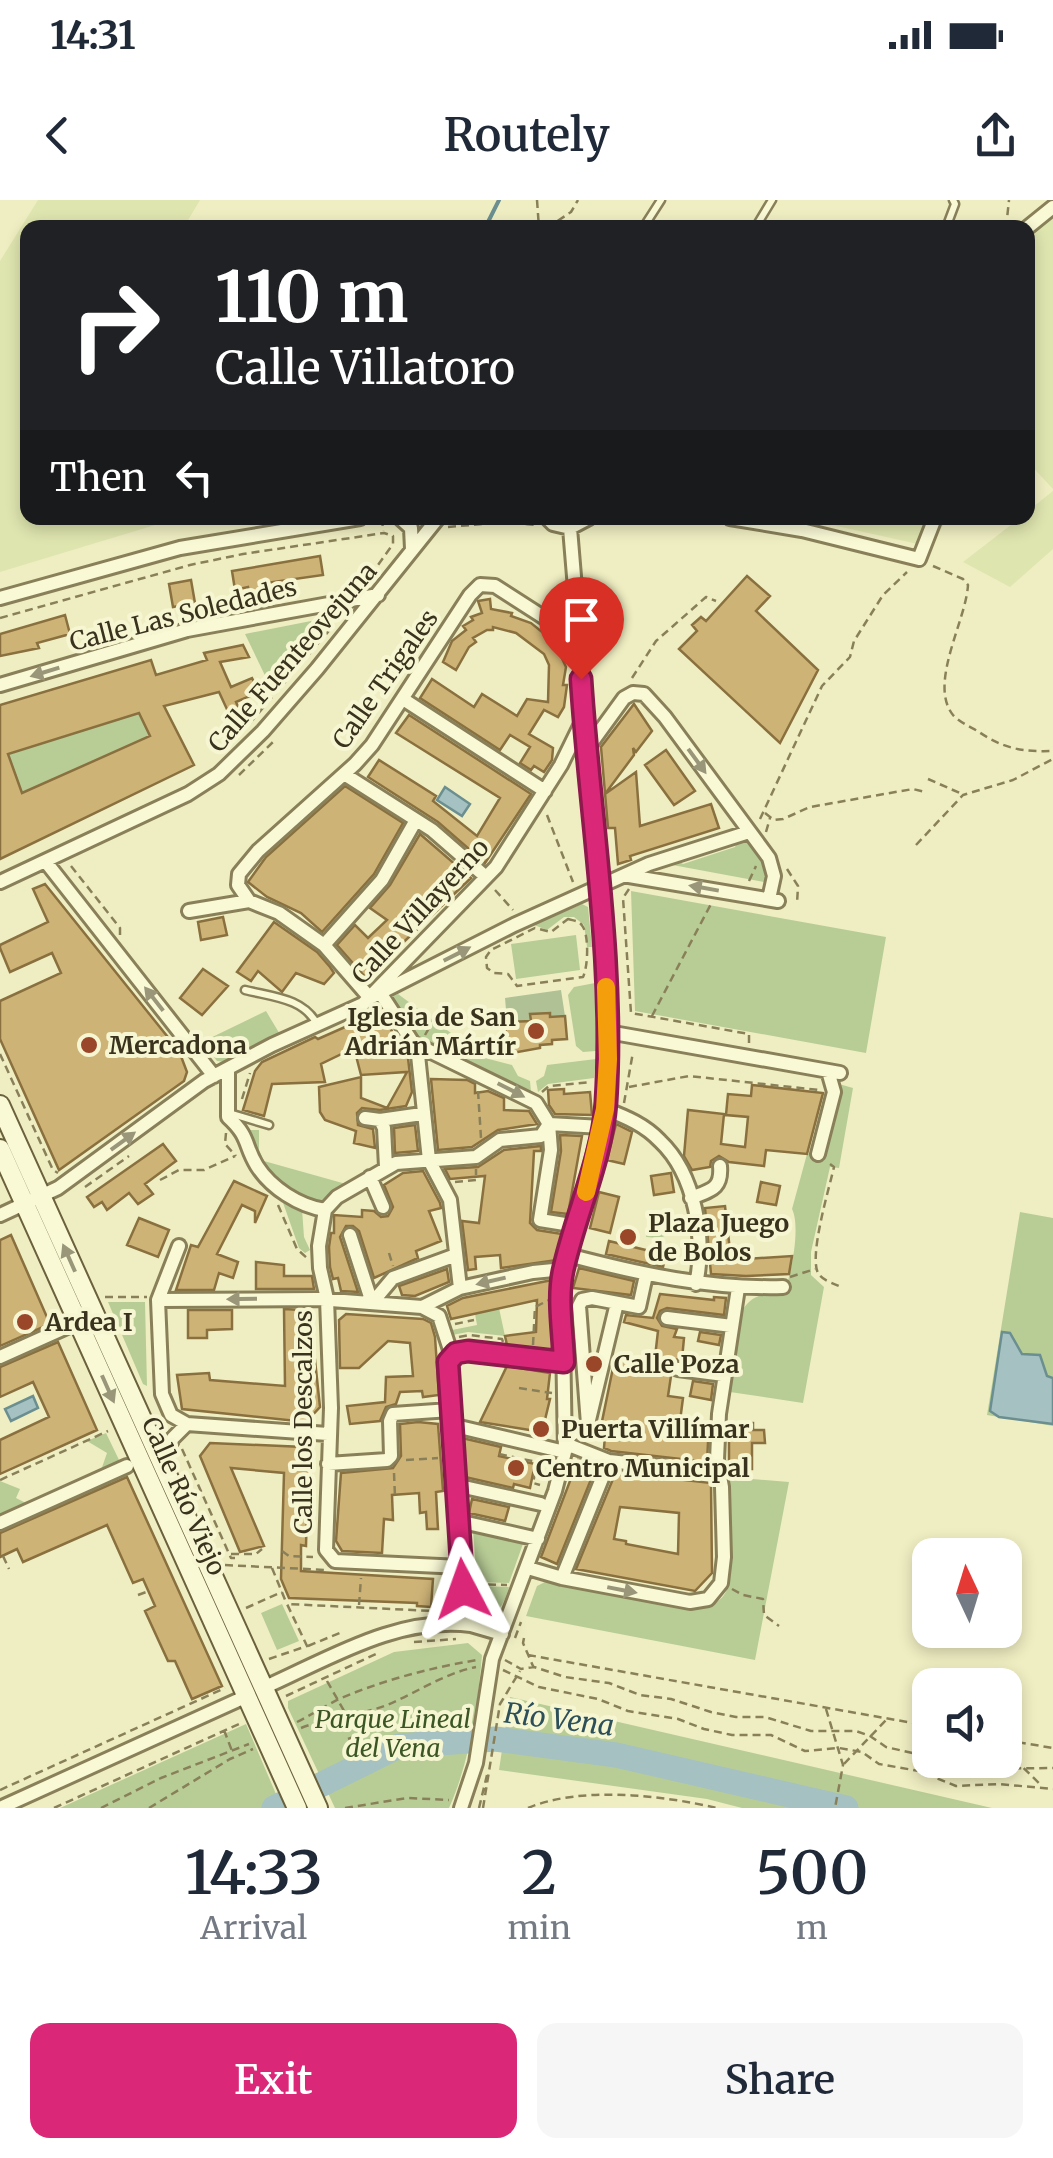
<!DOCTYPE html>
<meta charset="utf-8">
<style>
:root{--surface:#fff;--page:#f6f6f7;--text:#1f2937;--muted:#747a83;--accent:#db2777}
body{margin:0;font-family:Merriweather,serif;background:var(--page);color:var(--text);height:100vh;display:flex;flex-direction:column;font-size:38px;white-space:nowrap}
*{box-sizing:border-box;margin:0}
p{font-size:32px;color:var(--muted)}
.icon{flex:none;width:55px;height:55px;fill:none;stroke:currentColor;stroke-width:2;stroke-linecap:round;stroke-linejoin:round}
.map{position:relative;height:1608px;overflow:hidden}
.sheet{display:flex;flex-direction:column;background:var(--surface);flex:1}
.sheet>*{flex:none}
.guide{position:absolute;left:20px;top:20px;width:1015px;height:305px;border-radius:20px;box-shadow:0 5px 15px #0003;background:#202124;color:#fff;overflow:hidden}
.needle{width:65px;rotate:356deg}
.controls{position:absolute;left:912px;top:1338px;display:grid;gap:20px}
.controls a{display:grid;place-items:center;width:110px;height:110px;border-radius:20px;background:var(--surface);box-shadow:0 5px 15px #0003;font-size:50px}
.pin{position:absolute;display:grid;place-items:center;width:85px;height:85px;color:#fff;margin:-102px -42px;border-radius:50% 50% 50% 0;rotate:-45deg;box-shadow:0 0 10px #0007}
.pin .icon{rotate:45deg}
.me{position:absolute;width:110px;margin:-55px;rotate:356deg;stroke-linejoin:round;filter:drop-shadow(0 0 8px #0008)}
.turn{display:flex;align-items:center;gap:35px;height:210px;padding:0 30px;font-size:45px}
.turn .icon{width:130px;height:130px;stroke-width:2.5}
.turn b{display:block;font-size:70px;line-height:85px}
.then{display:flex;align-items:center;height:95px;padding:0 30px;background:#0003;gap:20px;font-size:38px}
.eta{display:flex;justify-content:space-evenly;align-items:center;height:170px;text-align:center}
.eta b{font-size:60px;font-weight:600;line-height:70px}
.button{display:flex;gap:20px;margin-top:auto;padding:20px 30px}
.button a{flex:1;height:115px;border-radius:20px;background:var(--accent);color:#fff;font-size:40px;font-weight:600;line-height:115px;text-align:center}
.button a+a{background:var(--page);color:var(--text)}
.status{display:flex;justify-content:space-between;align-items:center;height:70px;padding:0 50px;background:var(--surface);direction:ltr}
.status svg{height:28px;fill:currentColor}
header{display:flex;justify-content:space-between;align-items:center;height:130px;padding:0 30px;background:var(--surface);font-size:45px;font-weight:600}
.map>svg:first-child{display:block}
</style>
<div class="status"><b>14:31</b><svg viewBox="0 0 49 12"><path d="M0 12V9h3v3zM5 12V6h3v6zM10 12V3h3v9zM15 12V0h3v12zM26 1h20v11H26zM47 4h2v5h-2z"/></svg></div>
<header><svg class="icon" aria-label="back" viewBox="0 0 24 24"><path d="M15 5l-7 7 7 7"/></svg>Routely<svg class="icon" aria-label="share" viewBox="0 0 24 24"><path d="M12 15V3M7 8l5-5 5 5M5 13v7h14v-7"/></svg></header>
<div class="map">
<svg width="1053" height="1608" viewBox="0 0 1053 1608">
<rect width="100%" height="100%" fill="#efeec2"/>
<path fill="#dfe5af" d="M38,0H200L184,27L28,28V318H196L165,322L0,372V61Z
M1053,17V289L1028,262V43L1042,24Z
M1053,291V349L1010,387L963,362L1020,318H1028V311Z
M801,318H947L931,347Z"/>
<path fill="#b8cd96" d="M316,420L323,433L273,492L245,434Z
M139,513L150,537L22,593L8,554Z
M746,638C761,646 771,665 764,682L667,664L677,660L683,664L735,647L738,640Z
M631,691L886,737L866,853L635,811Z
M582,704L588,707L592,747H587L584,725L574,717H564L547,730L534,725Z
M576,735L580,770L516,779L511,744Z
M595,783L596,851L583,852L576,846L568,795L574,787Z
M398,794L485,858L512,865L518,876L530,881L531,892L416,835L392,797Z
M266,811L281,836L225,862L217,861L202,842Z
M596,859L594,878L548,884L538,892L536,881L544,876L547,865Z
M839,884L853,888L839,968L830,967L811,1052V1075L824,1087L803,1203L730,1192C734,1154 726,1084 783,1095C791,1077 801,1027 792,1009L807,954H825L840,893Z
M248,930H259V950L264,961L346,984L319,1003C278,994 262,966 248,930Z
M281,997L302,1009L304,1037L310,1050L305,1053L299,1048Z
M1020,1012L1053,1018V1226L987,1215Z
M664,1014L677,1018L674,1032L660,1038L646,1037L650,1019Z
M108,1102H145L147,1186L143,1184Z
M499,1108L505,1136L468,1132L452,1135V1130L477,1125L475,1114Z
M106,1233L121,1264L100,1273L107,1253L87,1241Z
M729,1277L789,1282L755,1460L526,1416L537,1386L547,1381L690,1409C712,1408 727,1401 730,1378Z
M0,1281L20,1289L16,1298L30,1305L0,1318Z
M473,1330L524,1341L509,1383L477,1382Z
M477,1386L509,1387C504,1403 499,1418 480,1414Z
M282,1404L299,1441L277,1450L261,1413Z
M468,1443L482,1455C478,1505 470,1561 449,1608H335L288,1508V1501L394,1452Z
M510,1497L992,1608H742L707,1599L499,1570Z
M246,1524L282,1608H60Z"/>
<path fill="#b0c295" d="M561,790L565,816L550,817L549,813L531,814V821L507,822L505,798Z"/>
<path fill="#a5c1c1" stroke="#6b8f90" stroke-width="2.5" d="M445,587L470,604L462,616L437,600Z
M1002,1132L1010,1133L1022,1154L1040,1155L1047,1176L1053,1178V1224L999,1217L990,1211Z
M33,1196L38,1208L11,1221L5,1209Z"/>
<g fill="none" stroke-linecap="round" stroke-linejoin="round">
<path stroke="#6b8f90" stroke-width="4" d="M485,28L499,0"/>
<path stroke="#a5c1c1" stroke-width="25" d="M274,1608L399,1546L495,1539L616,1555L846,1608"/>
</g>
<path fill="#ceb377" stroke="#89703e" stroke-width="2.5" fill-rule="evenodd" d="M320,356L323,375L259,384L261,397L250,399L248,387L235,390L232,371Z
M747,376L770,396L756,411L818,470L780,543L679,449L697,431L692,425L701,417L706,421Z
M191,380L195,403L173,407L169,384Z
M490,399L491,409L512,413L511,416L531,423L547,436L550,434L563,453L560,454L566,467L563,485H567L564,507L558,517L544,510L529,534L553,548L552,560L544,572L534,566L531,570L520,563L530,547L510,535L500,550L420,498L432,479L474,507L482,494L517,516L527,499L548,502L549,465L544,454L516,433L493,427V430H487L473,438L476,442L469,447L456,470L443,462L452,441L466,430L463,426L473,420L471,417L482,413L478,401Z
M65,415L70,434L37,443L39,448L0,456V434Z
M243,445L249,457L220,462L231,487L252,478L259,492L236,502L241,514L231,518L219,492L164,506L194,565L0,659V505L151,460L156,475L207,460L204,453ZM139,513L150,536L22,593L8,554Z
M634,504L652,531L636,552L633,548L634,555L605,594L636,572L640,626L711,604L719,628L630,656L631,660L618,664L615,628H608L601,547Z
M409,515L531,594L485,663L438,622L368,577L379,560L436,596L433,601L477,636L500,598L396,533Z
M666,550L695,591L674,605L645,565Z
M345,586L403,623L374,674L322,732L301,713L267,697L248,682L266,657Z
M420,634L471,678L366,778L337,745L355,725L368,738L387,720L370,708L390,685Z
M45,684L179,851L187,872L184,881L59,970L0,839V801L61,773L52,753L10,772L0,748V745L48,722L33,689Z
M223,717L227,735L201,740L198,722Z
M274,722L317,752L330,767L334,773L324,784L296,773L282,792L258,771L251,781L237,772Z
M203,769L228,786L202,815L180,798Z
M377,806L408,858L412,892L406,906L380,910L362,908L357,913L358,925L373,929L375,948L354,943L356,931L325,920L320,912L319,887L361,877V898L387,908L407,872L361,875L354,848L321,864L325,882L272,884L264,916L243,910L255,871L262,862L315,837L318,839L345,827L373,820L369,812Z
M550,813V817L565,816L567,839L552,840V844L540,845V848L507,854L505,822L531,821L530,814Z
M431,879L467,880L475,884V893L488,891L504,898V910L529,911L537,924L498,930L472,947L438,950Z
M752,885L823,893L807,954L766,950L764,966L729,962L719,956L711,961L710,967L692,970L684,956L688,910L724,914L721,944L745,947L748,917L726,915L727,904L728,894L751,896Z
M564,889V894L590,892L592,915L555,914L549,905L548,890Z
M616,924L632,932L624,964L607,960Z
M415,925L418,951L395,953L394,928Z
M560,935L582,936L568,1014L551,1012L561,951Z
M163,944L176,961L145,984L153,994L138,1004L129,993L107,1010L102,1002L94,1007L87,997Z
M541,946V951H534L530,1023L537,1030L562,1034L557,1060L501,1068L500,1055L475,1057L476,1069L468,1070L462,1021L479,1023L485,976L450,979L445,969L478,967L504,950Z
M423,971L440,1003L441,1008L429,1011L441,1041L416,1051L418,1058L374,1078L359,1031L353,1026H346L340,1037L358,1092L341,1091L338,1078L333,1079L330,1067L329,1047L331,1033H334V1015L362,1017V1010L374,1011L381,1017L388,1016L393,1007L384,985L403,973Z
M671,973L674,992L654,995L651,976Z
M234,981L267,996L255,1023V1011L242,1005L217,1054L238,1062L233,1078L219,1073L214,1090H176L191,1045L198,1047Z
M761,982L780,986L776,1005L757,1002Z
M599,992L619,997L610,1033L590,1028Z
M725,1006L731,1060L792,1056L789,1074L746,1076L711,1074L705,1008Z
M139,1018L169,1030L158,1057L127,1045Z
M11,1035L50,1124L0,1146V1040Z
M609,1041L666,1055L663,1067L606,1054Z
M256,1062L284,1065V1076H312L314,1089H256Z
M579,1068L634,1081L631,1095L573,1088Z
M447,1069L449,1082L415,1096L402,1095L399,1086Z
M552,1080L553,1151L507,1145L505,1136L536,1132L537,1100L451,1119L447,1106L463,1098Z
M660,1094L714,1100V1097L726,1098L724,1115L667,1108L660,1111L657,1118L662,1126L677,1129L674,1137L684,1138L682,1159L673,1160L668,1167L671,1176L668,1196L683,1198L680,1221L709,1223L707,1262L611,1251L604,1248L605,1236H599L615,1158L654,1166L658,1131L624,1122L626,1115L653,1118Z
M284,1109L301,1110L302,1163L315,1160L320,1207L306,1222L182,1209L177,1175L209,1173L210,1180L285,1186Z
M188,1110H232V1129L207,1130V1138H188Z
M346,1114L423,1119L431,1123L435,1137L439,1195L423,1197L422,1191L400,1192L396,1204L386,1207L380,1221L350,1224L347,1206L385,1202L386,1177L413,1176L410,1143L388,1141L359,1168H340L339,1120Z
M700,1132L721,1135L719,1145L698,1141Z
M58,1142L97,1230L0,1274V1240L49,1217L33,1182L0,1197V1167Z
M507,1166L550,1173L547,1199H550L542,1232L480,1222Z
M693,1181L713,1184L711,1200L690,1196Z
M418,1222L438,1224L443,1291L436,1292L438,1329H427L426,1312L420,1313L419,1293L392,1295L393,1320L384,1319L382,1353L342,1351L336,1341L341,1273L393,1268L401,1256L400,1224Z
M753,1223V1230H764L765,1243H752V1269H729V1224Z
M462,1238L501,1247L499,1256L535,1264L530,1288L514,1284L513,1288L465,1277Z
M210,1243L304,1247L312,1257L311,1275H308L306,1346L301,1345V1371L433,1379L431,1407L417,1406V1403L289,1398L281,1379L284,1273L231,1268L264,1346L240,1352L200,1256Z
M578,1260L596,1267L557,1364L541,1357Z
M624,1273L711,1283L712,1373L695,1391L576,1369L613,1279ZM620,1307L679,1313L678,1354L626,1344V1341L614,1339Z
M127,1277L222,1486L192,1499L175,1461H168L145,1411L155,1406L143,1379L133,1383L107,1325L23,1362L17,1349L0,1357V1333Z
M472,1299L509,1307L505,1321L469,1313Z"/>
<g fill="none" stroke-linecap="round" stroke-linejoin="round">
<defs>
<path id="lane" d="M643,28L661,0
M755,28L772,0
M946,28L955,4L953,0
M245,790C273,797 303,798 317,824
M229,913L269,925"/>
<path id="street" d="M1027,28L1053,7
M400,318L411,328L412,349
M547,318L553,324L570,328L589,318
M730,318L802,330L919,359L935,318
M0,398L180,348L360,318
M0,485L187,430L378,395
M403,499L545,591
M587,549L624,498L633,493L644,494L665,517L769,658L774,676L769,699
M344,574L432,630L486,677
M46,662L214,876
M629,676L778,701
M0,682L188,594L219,574L263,531L317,469L438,318
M189,711L249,701
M324,745L382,680L416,620
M381,794L413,843L536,903L549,924L551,950L540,1020L577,1026
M372,797L514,725L649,664L749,632
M370,798L324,745L279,713L249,701L238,685L239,674L258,651L355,564L372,545L470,395L480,385L495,386L579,440
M608,832L840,873
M413,843L418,855L429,960L450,1000L460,1088
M228,869V917C250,937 244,945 257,966C271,988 299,1006 325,1010
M605,909C626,917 645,925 660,941C695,974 706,1039 696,1084
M365,918L380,920L422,914
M380,920L384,928L386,967
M818,954L834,892L828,871
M370,977L383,1007
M691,998C711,990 722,989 720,966
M0,1015L58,988L204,881L272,845L363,804L496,667L561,565L583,520
M350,1035L372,1103
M179,1046L158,1100L162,1194L171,1215L187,1224L328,1234
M568,1055C640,1074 709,1089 783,1087
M158,1100L318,1099L422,1107L460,1088L533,1072L564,1069
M372,1103L393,1078L456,1055
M422,1107L439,1116L452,1156L447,1169L465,1411L471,1425L502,1434
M667,1118L732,1126
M452,1156L468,1151L564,1162
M0,1157L78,1122
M678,1169L724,1175
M588,1224L579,1106L582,1100L592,1098L639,1107L646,1075
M451,1225L565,1252
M566,1238L588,1224L617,1103
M566,1244L609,1261L719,1273
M161,1262L173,1238L187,1224
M328,1264L387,1260L391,1256L390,1221L393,1214L450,1210
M455,1285L541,1304
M458,1321L538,1339
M0,1323L127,1266
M461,1367L335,1361L326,1350L331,1208L327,1099L320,1068L319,1046L325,1010L337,997L396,963L476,957L500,940L541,936L549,924L602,927
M528,1368L562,1378L690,1402L708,1399L721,1383L724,1357L722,1287L717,1260L719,1214L738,1088
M562,1378L609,1261
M263,1488C329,1459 396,1416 471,1425
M0,1608L247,1496
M461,1608L476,1563L492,1459L555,1291L565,1252L562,1080L605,909L608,832L605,751L570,328"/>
<path id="secondary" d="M0,905L318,1608
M0,949L297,1608"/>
</defs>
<use href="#lane" stroke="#898059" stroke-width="11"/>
<use href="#street" stroke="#898059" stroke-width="18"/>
<use href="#secondary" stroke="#6b613c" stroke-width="22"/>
<path stroke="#898059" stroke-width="2.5" stroke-dasharray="8 5" stroke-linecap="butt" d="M537,0L539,28
M547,28L571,12L578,0
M1006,28L1009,0
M382,318L383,331
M448,327L505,322L535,325
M933,366L963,379L968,385C966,421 928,484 953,515C959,522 971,527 979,532C1004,549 1023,552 1053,551
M0,418L190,365L243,354L384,333L393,336V344L366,382
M632,478L656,441L706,397L716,401
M250,523L333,426
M239,575L273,542
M928,579L962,594
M765,613L774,620L783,619L810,607L913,589L925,592
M547,615L573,682
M760,619L822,486L850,457L854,441L883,395L907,372
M766,632L770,618
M916,645L963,595L1013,580L1053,559
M71,666L120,728V736
M787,669L798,686L797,704
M749,681L756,666
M629,689L623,698L631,813L749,834V845
M495,690L513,710
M568,719C574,721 579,720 583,727C589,737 588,767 583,777L517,786L508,774L494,773L487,768L486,757L491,750L535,728L551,732Z
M652,816L711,704
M425,835L433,821
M0,854L53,970L58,973
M629,887L689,876L819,890
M478,891L481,938
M542,892L549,886L591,882
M242,899L250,873
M624,903L633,852
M226,933L225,944L236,956
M830,964L834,967C829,989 809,1055 818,1073C822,1080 832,1083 839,1086
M160,980L179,970H204L235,956
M455,982L476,980V969
M85,987L129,956
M278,1005L297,1049L307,1058
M389,1053L393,1066
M790,1077L815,1069
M105,1097H147
M455,1124L474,1120
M459,1137L469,1135L502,1139L503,1142
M533,1145L535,1107L551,1099
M616,1155L667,1167
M519,1188L552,1193
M182,1249L231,1358H235
M499,1254L537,1262
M538,1259L533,1283L540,1285
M406,1260L438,1258
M394,1273L395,1297
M0,1280L108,1231
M282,1351L289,1356L313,1357
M231,1354H256L262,1349
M3,1356L9,1369
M225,1365L326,1370
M272,1368L286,1402
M446,1379L447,1411
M475,1384L507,1385
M732,1389L743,1395L763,1399L764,1415L779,1426
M138,1395L149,1391
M359,1405L361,1378
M246,1408L282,1392
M515,1438L521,1422
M524,1438L523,1443L533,1466
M414,1442L456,1439
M308,1446L342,1432
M528,1455L930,1526
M269,1459L307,1446L287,1404L432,1411
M505,1460L521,1469L534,1467L565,1477L609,1483L640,1495L671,1499L711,1512L736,1517H765L811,1531H856L870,1536L886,1547L930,1557
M503,1470L539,1487L598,1499L628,1511L678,1519L704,1529L732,1535H771L805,1551L839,1548L862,1552L879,1564L919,1571L956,1586L999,1584L1053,1589
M327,1481L347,1516
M286,1496L378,1453
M826,1509L843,1565L835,1608
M341,1518L365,1532L382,1525
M297,1522C311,1515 325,1506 339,1499C383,1480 430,1468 477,1460
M301,1528C329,1517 358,1516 387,1505C416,1493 445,1473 476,1467
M224,1530L232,1551
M348,1539L364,1533
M1005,1540L1053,1548
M1005,1550L1042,1586
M937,1560L959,1569L1053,1568
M844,1564L887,1519
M0,1590L225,1488
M54,1608L239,1524
M101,1608L161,1578L249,1544
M149,1608L230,1559L253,1549
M345,1608L407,1598L449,1600
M479,1608L487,1575
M483,1608L500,1504L520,1471
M528,1608C580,1586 661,1595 717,1608"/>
<use href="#lane" stroke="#f9f9d6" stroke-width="6"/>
<use href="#street" stroke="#f9f9d6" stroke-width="12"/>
<use href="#secondary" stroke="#f9f9d6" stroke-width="18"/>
</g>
<defs><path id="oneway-solid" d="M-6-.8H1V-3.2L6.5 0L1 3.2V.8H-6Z" transform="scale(2.5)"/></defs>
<g fill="#99967a">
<use href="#oneway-solid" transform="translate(45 472) rotate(163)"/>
<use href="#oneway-solid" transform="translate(697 561) rotate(54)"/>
<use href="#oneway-solid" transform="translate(704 688) rotate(-170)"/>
<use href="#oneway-solid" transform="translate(457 754) rotate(-27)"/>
<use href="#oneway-solid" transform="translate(154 799) rotate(-128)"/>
<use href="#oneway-solid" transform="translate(511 890) rotate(27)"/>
<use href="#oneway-solid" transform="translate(123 941) rotate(-36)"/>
<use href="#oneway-solid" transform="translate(69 1058) rotate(-114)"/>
<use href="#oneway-solid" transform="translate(491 1081) rotate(167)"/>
<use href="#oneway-solid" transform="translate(242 1099) rotate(179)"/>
<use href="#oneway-solid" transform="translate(108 1189) rotate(66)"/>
<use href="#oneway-solid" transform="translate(622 1390) rotate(11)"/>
</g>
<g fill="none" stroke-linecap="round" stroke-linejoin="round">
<defs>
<path id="route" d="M463,1389L448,1162L456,1153L468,1151L564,1162C563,1133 557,1099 563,1071C575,1015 602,960 606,902C615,761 590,619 581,479"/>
</defs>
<use href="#route" stroke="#8e194d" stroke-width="25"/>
<use href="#route" stroke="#db2777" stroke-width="18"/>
<path stroke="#f59e0b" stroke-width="18" d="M586,992L605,909L608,859L606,787"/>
</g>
<g fill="#9a4628" stroke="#f6f6d2" stroke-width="4">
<circle cx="536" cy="831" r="10"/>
<circle cx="89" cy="845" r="10"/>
<circle cx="628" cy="1037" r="10"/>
<circle cx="25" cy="1122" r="10"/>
<circle cx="594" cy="1164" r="10"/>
<circle cx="541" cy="1229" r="10"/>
<circle cx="516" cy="1268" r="10"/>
</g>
<g text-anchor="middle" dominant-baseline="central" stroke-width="8" stroke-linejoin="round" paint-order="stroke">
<g font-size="25" fill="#39321d" stroke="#f6f6d2">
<text transform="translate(183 414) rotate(-14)">Calle Las Soledades</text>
<text transform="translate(292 457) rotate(-49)">Calle Fuenteovejuna</text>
<text transform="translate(385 479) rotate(-55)">Calle Trigales</text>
<text transform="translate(420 711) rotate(-47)">Calle Villayerno</text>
<text transform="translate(303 1222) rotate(-90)">Calle los Descalzos</text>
<text transform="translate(184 1296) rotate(66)">Calle Río Viejo</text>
</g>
<g font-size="25" font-weight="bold" fill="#39321d" stroke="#f6f6d2" text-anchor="start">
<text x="516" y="817" text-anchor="end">Iglesia de San<tspan x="516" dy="29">Adrián Mártír</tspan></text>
<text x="109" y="845">Mercadona</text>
<text x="648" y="1023">Plaza Juego<tspan x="648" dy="29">de Bolos</tspan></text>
<text x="45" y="1122">Ardea I</text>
<text x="614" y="1164">Calle Poza</text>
<text x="561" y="1229">Puerta Villímar</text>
<text x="536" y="1268">Centro Municipal</text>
</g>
<g font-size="25" font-style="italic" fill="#3b5624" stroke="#f6f6d2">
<text x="393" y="1519">Parque Lineal<tspan x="393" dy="29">del Vena</tspan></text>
</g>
<g font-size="28" font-style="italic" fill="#2c4f59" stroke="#f6f6d2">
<text transform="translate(559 1519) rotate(7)">Río Vena</text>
</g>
</g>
</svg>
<div class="controls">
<a><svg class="needle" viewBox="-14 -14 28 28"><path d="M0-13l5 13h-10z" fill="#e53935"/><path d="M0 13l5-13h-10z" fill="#747a83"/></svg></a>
<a><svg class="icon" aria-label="sound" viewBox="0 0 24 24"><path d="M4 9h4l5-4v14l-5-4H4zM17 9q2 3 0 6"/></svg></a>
</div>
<div class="pin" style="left:581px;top:479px;background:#d93025"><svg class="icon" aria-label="arrive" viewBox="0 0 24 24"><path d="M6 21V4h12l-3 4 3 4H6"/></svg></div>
<svg class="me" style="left:463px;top:1389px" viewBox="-20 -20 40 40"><path d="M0-17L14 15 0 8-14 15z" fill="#db2777" stroke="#fff" stroke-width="4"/></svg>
<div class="guide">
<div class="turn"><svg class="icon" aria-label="right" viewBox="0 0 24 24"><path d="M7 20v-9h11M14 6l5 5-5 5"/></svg><div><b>110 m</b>Calle Villatoro</div></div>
<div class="then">Then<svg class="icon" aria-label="left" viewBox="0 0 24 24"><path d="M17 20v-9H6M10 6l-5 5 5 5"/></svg></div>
</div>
</div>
<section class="sheet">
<div class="eta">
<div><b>14:33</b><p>Arrival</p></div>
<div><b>2</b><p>min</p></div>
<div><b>500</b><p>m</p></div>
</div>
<div class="button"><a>Exit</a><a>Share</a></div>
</section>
